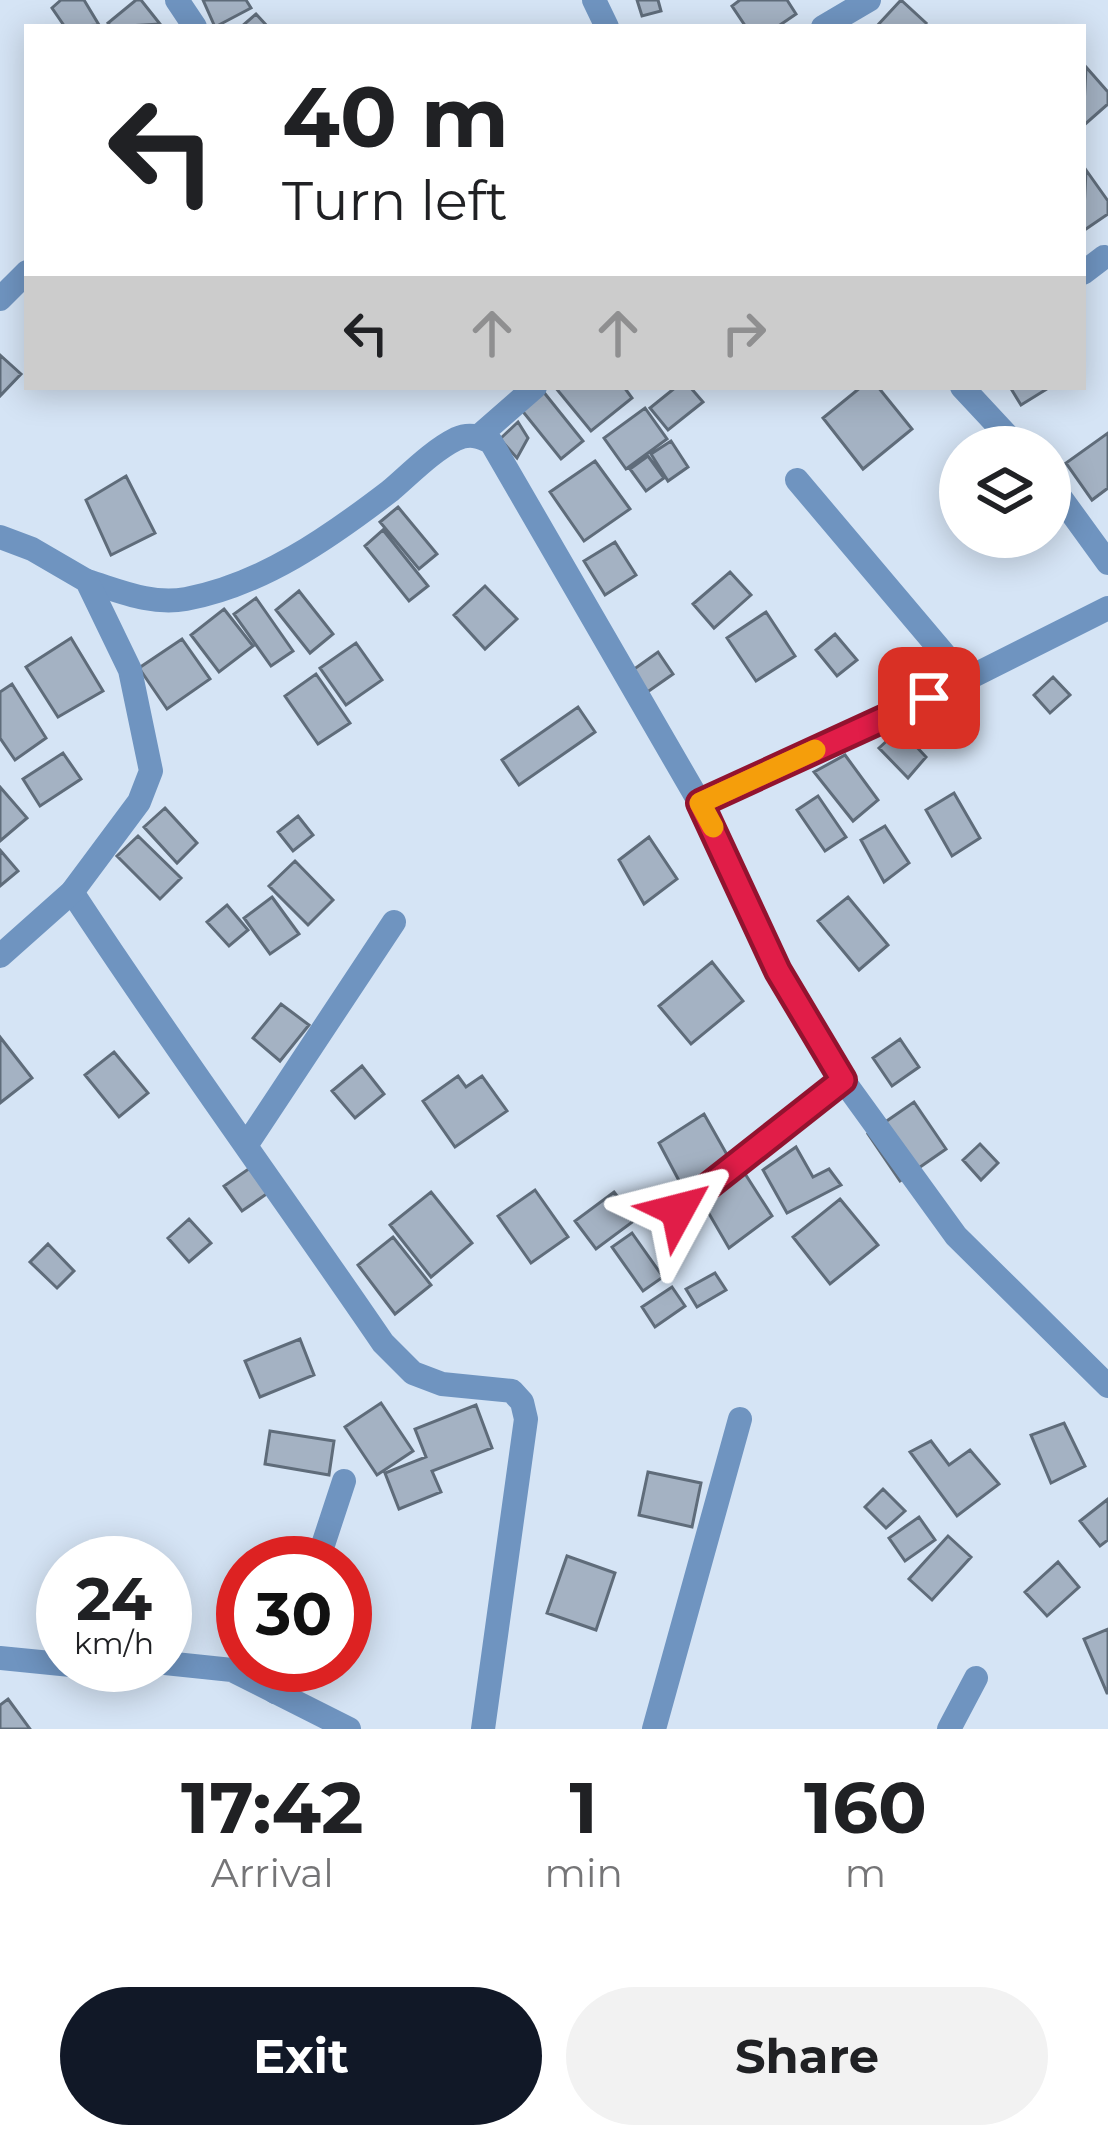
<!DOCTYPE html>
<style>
:root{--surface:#fff;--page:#f2f2f2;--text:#202124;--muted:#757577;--accent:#111827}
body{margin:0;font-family:Montserrat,sans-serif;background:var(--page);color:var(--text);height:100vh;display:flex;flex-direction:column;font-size:45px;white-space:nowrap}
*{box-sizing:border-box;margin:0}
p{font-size:39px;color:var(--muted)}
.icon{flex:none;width:66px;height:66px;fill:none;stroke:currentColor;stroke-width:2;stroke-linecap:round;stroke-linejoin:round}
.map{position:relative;height:1729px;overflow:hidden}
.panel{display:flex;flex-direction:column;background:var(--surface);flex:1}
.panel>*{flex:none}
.banner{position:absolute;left:24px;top:24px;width:1062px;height:366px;border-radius:0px;box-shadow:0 6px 30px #0003;background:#fff;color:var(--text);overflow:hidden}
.buttons{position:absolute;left:939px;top:426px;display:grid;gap:24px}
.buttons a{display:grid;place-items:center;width:132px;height:132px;border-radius:50%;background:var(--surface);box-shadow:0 6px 30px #0003;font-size:60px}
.speed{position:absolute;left:36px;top:1536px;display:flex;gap:24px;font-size:60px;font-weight:700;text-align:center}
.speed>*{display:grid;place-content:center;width:156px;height:156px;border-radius:50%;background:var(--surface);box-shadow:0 6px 30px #0003;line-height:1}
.speed small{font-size:30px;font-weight:400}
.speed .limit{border:18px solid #d22;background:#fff;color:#111}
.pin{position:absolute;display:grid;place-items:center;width:102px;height:102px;color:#fff;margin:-51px;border-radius:24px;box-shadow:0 6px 18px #0006}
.me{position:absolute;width:132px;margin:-66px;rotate:52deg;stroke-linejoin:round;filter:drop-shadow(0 0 9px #0008)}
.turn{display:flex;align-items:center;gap:42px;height:252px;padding:0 60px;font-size:54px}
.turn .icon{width:156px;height:156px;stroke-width:2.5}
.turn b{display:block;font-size:84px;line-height:102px}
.lanes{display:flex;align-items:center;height:114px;padding:0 60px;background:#0003;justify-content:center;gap:60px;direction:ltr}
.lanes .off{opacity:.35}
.eta{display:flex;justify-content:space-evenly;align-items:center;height:204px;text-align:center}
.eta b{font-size:72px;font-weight:700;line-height:84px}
.action{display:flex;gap:24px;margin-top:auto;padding:24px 60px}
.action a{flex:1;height:138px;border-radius:72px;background:var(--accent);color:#fff;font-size:48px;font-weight:700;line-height:138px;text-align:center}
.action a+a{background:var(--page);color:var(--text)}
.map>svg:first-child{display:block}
</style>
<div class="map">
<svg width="1108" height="1729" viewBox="0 0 1108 1729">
<rect width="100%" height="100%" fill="#d5e4f5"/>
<path fill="#a4b2c3" stroke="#5f6c7a" stroke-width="3" d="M61,0H84L99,25L65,27L52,8Z
M136,0H141L160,24L111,27L108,23Z
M203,0H246L251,8L215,27Z
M637,0H658L661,11L642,16Z
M740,0H787L796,14L777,27H746L732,6Z
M901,0L926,23L922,27H876Z
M256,14L268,27H241Z
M1086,67L1108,92V104L1083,126Z
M1086,170L1108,201V214L1083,231Z
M0,355L21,374L0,396Z
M555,387H624L632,398L591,431Z
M676,387H690L703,402L668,430L650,408Z
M861,387H878L912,429L863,469L823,418Z
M1010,387H1050L1021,405Z
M542,390L583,441L561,459L520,408Z
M645,408L667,439L626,469L604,438Z
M518,422L528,438L517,458L500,439Z
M1108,433V488L1092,500L1066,463Z
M671,441L688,467L668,481L651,454Z
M648,456L664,478L646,491L630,469Z
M595,461L630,509L584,541L550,492Z
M126,476L155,533L111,555L86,500Z
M398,507L437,554L419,569L380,522Z
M383,530L428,586L409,601L365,546Z
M615,542L636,575L605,595L584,561Z
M730,572L751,595L714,628L693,604Z
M485,586L517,619L485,649L454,615Z
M299,591L333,634L310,653L276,610Z
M256,598L293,651L271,666L234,614Z
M224,609L253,646L219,672L191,635Z
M766,612L795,656L756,681L727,638Z
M835,634L857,660L837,676L816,650Z
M71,638L103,691L58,717L26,667Z
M182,639L210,679L167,709L139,668Z
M356,643L382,680L346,705L320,668Z
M658,652L673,674L646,693L630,672Z
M316,674L350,723L318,744L285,696Z
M1053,677L1070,695L1050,713L1034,695Z
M12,684L46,738L15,760L0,738V692Z
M578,707L595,732L519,785L502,760Z
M900,729L926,757L908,778L879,748Z
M63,753L81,779L40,806L23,779Z
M845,755L878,800L853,821L814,772Z
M0,787L27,818L0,841Z
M954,793L980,838L952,856L926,810Z
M818,796L846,837L825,851L797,810Z
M165,808L197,843L177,863L144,827Z
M298,816L313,835L293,851L278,832Z
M885,826L909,863L884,882L861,840Z
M138,836L181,878L160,899L117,856Z
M649,837L677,879L644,904L619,860Z
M0,850L18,871L0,886Z
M295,861L333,900L308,925L269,886Z
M272,897L299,934L270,954L244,918Z
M848,897L888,945L859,970L818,921Z
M227,905L248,930L229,946L207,922Z
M712,962L743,1001L691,1044L659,1006Z
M281,1004L309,1025L280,1061L253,1038Z
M0,1037L32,1078L0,1103Z
M900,1039L919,1067L892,1086L873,1058Z
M114,1052L148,1093L119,1117L85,1075Z
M362,1066L384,1094L355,1118L332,1091Z
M458,1076L466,1087L482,1076L507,1111L455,1147L423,1101Z
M914,1102L946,1149L900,1181L868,1134Z
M704,1114L730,1160L684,1190L659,1143Z
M980,1144L998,1163L981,1180L963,1160Z
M796,1147L813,1177L829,1169L841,1185L787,1213L763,1170Z
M250,1168L268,1193L242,1211L224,1186Z
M742,1169L772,1216L729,1248L701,1200Z
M535,1190L568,1237L531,1263L498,1216Z
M431,1192L472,1243L431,1277L390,1225Z
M614,1192L635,1220L596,1249L575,1221Z
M840,1199L878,1245L830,1284L793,1237Z
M189,1219L211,1243L189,1262L168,1238Z
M632,1233L663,1277L643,1291L612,1247Z
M393,1237L431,1285L395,1314L358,1265Z
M48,1244L74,1271L57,1288L30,1262Z
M715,1273L726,1290L697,1307L686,1289Z
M672,1287L685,1306L655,1327L642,1307Z
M300,1339L314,1375L260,1397L245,1361Z
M381,1403L413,1451L377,1475L345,1427Z
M476,1405L492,1448L432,1471L441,1492L399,1509L385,1473L426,1457L415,1429Z
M1064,1423L1085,1466L1051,1483L1031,1435Z
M270,1431L334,1441L329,1475L265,1464Z
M931,1441L949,1465L970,1450L999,1484L957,1516L910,1452Z
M648,1472L701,1483L692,1527L639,1515Z
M883,1489L905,1511L886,1528L865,1507Z
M1108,1499V1540L1100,1546L1080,1521Z
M919,1517L935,1540L905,1561L889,1538Z
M948,1536L971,1557L932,1600L909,1579Z
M567,1556L615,1573L596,1630L547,1613Z
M1058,1562L1079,1587L1047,1616L1025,1592Z
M1108,1629V1693H1107L1084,1639Z
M8,1699L30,1729H0V1705Z"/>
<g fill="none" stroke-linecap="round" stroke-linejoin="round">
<path stroke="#6f94c0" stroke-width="24" d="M177,0L195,27
M594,0L607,27
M823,27L869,0
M1083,273L1104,257
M0,299L27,272
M962,387L1018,447
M479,436L535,387
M797,480L966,680
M1050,483L1108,563
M87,581C120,591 150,605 186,599C262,585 330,537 390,491C410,474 432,451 456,439C469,433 479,436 491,442L700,803L778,971L843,1080L956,1236L1108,1386
M700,803L929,698L1108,608
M72,892C172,1045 280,1192 383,1343L413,1373L442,1384L512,1391L522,1402L526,1419L483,1729
M247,1144L394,922
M678,1210L843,1080
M317,1563L344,1481
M275,1692L284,1665
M654,1729L740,1419
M949,1729L976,1678"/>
<path stroke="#6f94c0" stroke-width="24" d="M0,537L32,549L87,581L130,670L151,771L139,802L72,892L0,956
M0,1658L71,1665
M165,1663L232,1670L349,1729"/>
</g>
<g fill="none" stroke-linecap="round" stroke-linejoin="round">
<defs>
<path id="route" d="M678,1210L843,1080L778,971L700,803L929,698"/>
</defs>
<use href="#route" stroke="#92132f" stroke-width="30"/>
<use href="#route" stroke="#e11d48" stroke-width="21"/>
<path stroke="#f59e0b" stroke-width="21" d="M713,827L700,803L815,750"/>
</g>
</svg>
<div class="buttons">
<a><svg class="icon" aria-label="layers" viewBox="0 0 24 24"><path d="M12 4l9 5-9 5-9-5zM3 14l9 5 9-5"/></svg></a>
</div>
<div class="speed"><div>24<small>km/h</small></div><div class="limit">30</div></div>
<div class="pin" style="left:929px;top:698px;background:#d93025"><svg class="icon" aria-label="arrive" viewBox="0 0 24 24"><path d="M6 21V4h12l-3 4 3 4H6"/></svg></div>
<svg class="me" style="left:678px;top:1210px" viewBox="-20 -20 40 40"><path d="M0-17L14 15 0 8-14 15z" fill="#e11d48" stroke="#fff" stroke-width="4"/></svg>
<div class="banner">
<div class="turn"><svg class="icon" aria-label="left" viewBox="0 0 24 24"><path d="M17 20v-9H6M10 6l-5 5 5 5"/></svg><div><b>40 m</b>Turn left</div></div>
<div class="lanes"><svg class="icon" aria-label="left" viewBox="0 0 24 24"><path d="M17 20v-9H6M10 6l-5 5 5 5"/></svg><svg class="icon off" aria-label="ahead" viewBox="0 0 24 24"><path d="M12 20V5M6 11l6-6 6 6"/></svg><svg class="icon off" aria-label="ahead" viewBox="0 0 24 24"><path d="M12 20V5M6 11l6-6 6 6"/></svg><svg class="icon off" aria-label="right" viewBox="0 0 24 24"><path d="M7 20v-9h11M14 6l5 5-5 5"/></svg></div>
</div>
</div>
<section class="panel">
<div class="eta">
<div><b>17:42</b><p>Arrival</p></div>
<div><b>1</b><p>min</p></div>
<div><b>160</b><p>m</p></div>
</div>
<div class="action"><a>Exit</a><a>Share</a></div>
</section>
